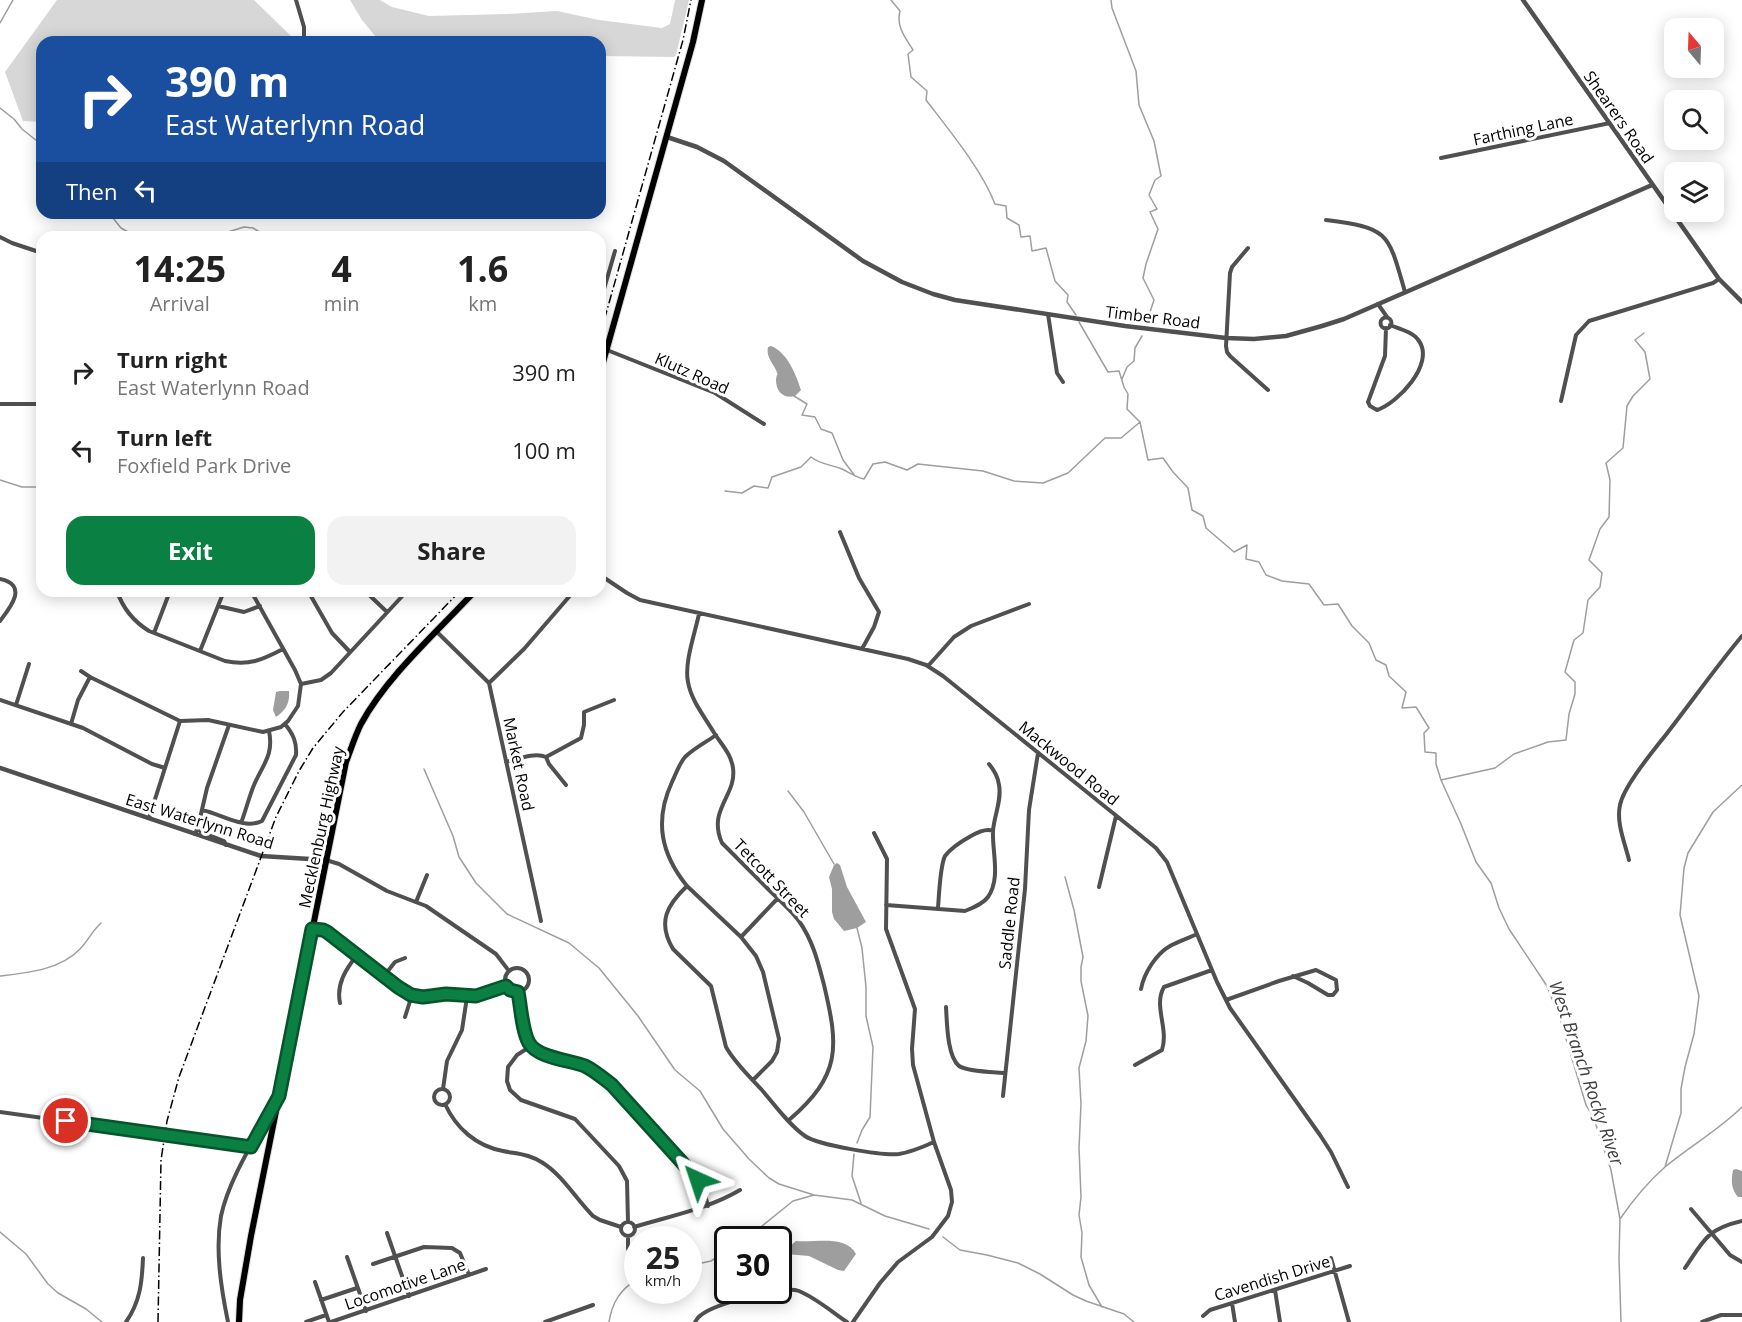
<!DOCTYPE html>
<style>
:root{--surface:#fff;--page:#f2f2f2;--text:#222;--muted:#767676;--accent:#0b8043}
body{margin:0;font-family:"Open Sans",sans-serif;background:var(--page);color:var(--text);height:100vh;display:flex;flex-direction:column;font-size:22px;white-space:nowrap}
*{box-sizing:border-box;margin:0}
p{font-size:20px;color:var(--muted)}
.icon{flex:none;width:33px;height:33px;fill:none;stroke:currentColor;stroke-width:2;stroke-linecap:round;stroke-linejoin:round}
.map{position:relative;flex:1;overflow:hidden}
.drawer{position:absolute;left:36px;top:231px;width:570px;height:366px;display:flex;flex-direction:column;background:var(--surface);border-radius:18px;box-shadow:0 3px 15px #0003}
.drawer>*{flex:none}
.top-card{position:absolute;left:36px;top:36px;width:570px;height:183px;border-radius:18px;box-shadow:0 3px 15px #0003;background:#1a4fa0;color:#fff;overflow:hidden}
.needle{width:39px;rotate:341deg}
.buttons{position:absolute;left:1664px;top:18px;display:grid;gap:12px}
.buttons a{display:grid;place-items:center;width:60px;height:60px;border-radius:12px;background:var(--surface);box-shadow:0 3px 15px #0003;font-size:30px}
.speed{position:absolute;left:624px;top:1226px;display:flex;gap:12px;font-size:30px;font-weight:700;text-align:center}
.speed>*{display:grid;place-content:center;width:78px;height:78px;border-radius:50%;background:var(--surface);box-shadow:0 3px 15px #0003;line-height:1}
.speed small{font-size:15px;font-weight:400}
.speed .limit{border:3px solid #111;border-radius:9px;background:#fff;color:#111}
.pin{position:absolute;display:grid;place-items:center;width:51px;height:51px;color:#fff;margin:-26px;border:3px solid #fff;border-radius:50%;box-shadow:0 2px 6px #0007}
.me{position:absolute;width:66px;margin:-33px;rotate:318deg;stroke-linejoin:round;filter:drop-shadow(0 0 4px #0008)}
.turn{display:flex;align-items:center;gap:21px;height:126px;padding:0 30px;font-size:27px}
.turn .icon{width:78px;height:78px;stroke-width:2.5}
.turn b{display:block;font-size:42px;line-height:51px}
.then{display:flex;align-items:center;height:57px;padding:0 30px;background:#0003;gap:12px;font-size:22px}
.eta{display:flex;justify-content:space-evenly;align-items:center;height:102px;text-align:center}
.eta b{font-size:36px;font-weight:700;line-height:42px}
.primary-button{display:flex;gap:12px;margin-top:auto;padding:12px 30px}
.primary-button a{flex:1;height:69px;border-radius:18px;background:var(--accent);color:#fff;font-size:24px;font-weight:700;line-height:69px;text-align:center}
.primary-button a+a{background:var(--page);color:var(--text)}
ul{padding:0;list-style:none}
li{display:flex;align-items:center;gap:18px;height:78px;padding:0 30px}
li div{flex:1}
li b{display:block;font-size:22px}
li em{font-style:normal}
.map>svg:first-child{display:block}
</style>
<div class="map">
<svg width="1742" height="1322" viewBox="0 0 1742 1322">
<rect width="100%" height="100%" fill="#fff"/>
<path fill="#d7d7d7" d="M57,0H254L293,38L299,42H42V122L23,121L5,72Z
M350,0H380L392,7L429,16L507,14L557,11L599,20L662,28L670,24L675,0H689L676,55L674,57L600,56V42H380L362,20Z"/>
<path fill="#9e9e9e" d="M771,346C787,352 796,374 801,390L795,396C784,399 776,392 776,380C777,371 779,378 776,370C772,362 766,357 768,347Z
M280,691H289C290,703 286,710 276,717L273,710L276,692Z
M837,863L840,865L847,887L866,922L857,928L844,931L834,919L832,912V889L829,877L834,865Z
M1736,1169L1742,1171V1197H1738C1731,1189 1731,1180 1733,1170Z
M796,1241C814,1243 846,1234 856,1254L844,1271L838,1270L809,1256L786,1254L784,1251Z"/>
<g fill="none" stroke-linecap="round" stroke-linejoin="round">
<path stroke="#9e9e9e" stroke-width="1.5" d="M891,0L900,11C896,27 905,37 913,50L908,54L911,77L927,91L926,100C949,130 982,170 995,204L1006,206L1007,218L1019,225L1021,237L1030,236L1032,251L1046,248L1055,281L1068,295L1067,302L1076,315
M1111,0L1112,8L1136,71L1139,105L1154,141L1161,176L1155,180L1149,195L1157,209L1150,212L1158,229L1146,264L1143,278L1154,300L1147,321
M0,23L13,0
M0,108L14,119L22,129L42,145
M109,213L121,228L137,237
M212,237L244,227L253,228L268,237
M1079,322L1108,372L1119,371L1124,387L1128,394L1127,409L1140,422L1148,460L1163,458L1173,472L1188,488L1192,510L1203,516L1206,528L1234,552L1247,545L1246,559L1259,562L1266,575L1282,581L1309,584L1324,605L1338,604L1352,626L1369,643L1376,660L1386,665L1389,676L1406,692L1402,708L1416,707L1429,728L1424,733L1425,752L1436,753V764L1441,780L1461,824L1476,862L1491,883L1499,908L1509,929L1547,986L1561,1022L1586,1105L1593,1116L1611,1170L1620,1219L1619,1258L1621,1322
M1122,379L1127,367L1134,361L1135,348L1142,336
M794,396L807,404L802,415L815,417L821,429L832,433L843,460L855,476
M0,480L22,487H42
M725,491L742,493L754,486L768,488L772,477L801,467L811,457C821,465 830,464 842,469C850,473 856,477 864,479L873,464L885,462L907,470L918,464L983,471L1014,481L1043,483L1068,473L1105,438H1121L1140,422
M424,769L453,836L459,857L476,883L507,914L569,943L599,968L638,1016L675,1070L700,1091L723,1129L749,1159L769,1178L779,1184L814,1195
M1441,780L1495,768L1514,754L1548,742L1566,740L1569,714L1575,694V682L1565,672L1574,640L1583,633L1588,600L1600,587L1602,573L1589,560L1600,529L1609,517L1610,480L1606,463L1623,448L1627,406L1633,396L1650,379L1645,352L1635,340L1644,333
M788,791L804,812L834,864
M1065,877L1074,910L1083,957L1081,967V981L1088,1016L1086,1041L1079,1068L1081,1104L1079,1148L1081,1197L1079,1215L1082,1233L1081,1257L1089,1285L1102,1307
M857,928L862,948L866,987V1016L873,1047L870,1117L862,1130L857,1143
M0,976C27,973 60,970 80,949C88,941 92,931 101,923
M854,1154L852,1176L861,1203
M1665,1167L1681,1113V1089L1685,1067L1694,1034L1699,996L1680,915L1684,868L1688,853L1713,812L1742,785
M1620,1219C1633,1200 1648,1182 1665,1167C1690,1146 1719,1130 1742,1107
M0,1232L26,1254L48,1284L58,1293L86,1309L102,1322
M943,1237L960,1250L987,1255L1018,1263L1040,1274L1073,1295L1086,1301L1124,1314L1134,1322
M746,1239L793,1201L814,1195L852,1200L885,1216L929,1229
M688,1266L711,1261L728,1250
M609,1322C612,1303 620,1289 638,1279"/>
<defs>
<path id="primary" d="M600,373L693,42L702,0
M239,1322L240,1300L251,1236L346,762C351,749 355,736 361,724C387,676 438,631 475,591"/>
</defs>
<use href="#primary" stroke="#dbdbdb" stroke-width="8"/>
<path stroke="#505050" stroke-width="4" d="M296,0L304,27V39
M1441,158L1610,123
M1326,220C1389,228 1388,232 1405,292
M0,237L12,243L42,253
M1248,248L1232,267L1230,273L1226,346L1227,352L1230,356L1268,390
M600,303L615,251
M1378,304L1387,317
M1048,314L1057,373L1063,382
M1380.5 323a5.5 5.5 0 1 1 11 0a5.5 5.5 0 1 1-11 0Z
M1386,328L1385,356L1368,402L1370,406L1377,410C1398,403 1435,364 1419,341C1413,332 1400,329 1390,325
M607,350L715,393L764,424
M1561,401L1576,335L1589,321L1713,283L1719,279
M0,404H42
M840,532L859,578L879,612L874,627L862,649
M600,575L627,593L640,600L908,659L926,665L943,676L1134,830L1156,848L1167,862L1217,982L1230,1008L1320,1135L1331,1152L1348,1187
M0,579C29,585 10,608 0,621
M117,591C123,609 133,621 149,631L225,661C249,666 262,660 283,649
M308,591L332,633L350,652
M365,591L387,612
M218,606L244,612L260,606
M699,614C695,633 684,663 688,682C691,700 704,716 713,731C720,743 731,753 733,768C737,796 707,809 722,843C737,858 752,873 767,888C778,899 790,909 799,921C813,941 818,962 824,985C839,1048 841,1075 789,1120
M437,632L489,683L541,921
M154,633L170,591
M200,651L224,591
M928,666L954,637L971,626L1029,604
M81,671L90,677L180,721L208,720L263,732L281,727L288,721L298,706L301,684L295,670L251,591
M489,683L524,649L574,591
M301,684L321,680L331,673L407,591
M0,700L83,728L152,764L165,768
M16,705L29,664
M71,724L78,700L90,677
M546,757L549,764L566,785
M506,762C518,759 535,752 546,757L581,738L584,725V712L614,700
M202,810C222,814 243,830 262,821L296,755C297,742 293,734 285,724
M149,818L180,721
M241,823C246,810 249,797 254,785C263,764 274,755 269,731
M198,827L201,832L224,841L226,845
M195,834L198,827L207,788L229,725
M326,860L339,864L387,891L426,906L496,954L509,971
M1629,860C1625,843 1616,823 1620,805C1624,785 1655,749 1668,732C1693,700 1716,667 1742,636
M687,886C661,854 654,821 672,782C676,774 679,764 685,757C694,748 705,743 716,735
M1099,887L1116,816
M416,902L427,875
M886,905L965,911C973,908 983,904 988,897C1001,878 992,852 993,831C994,816 1002,800 999,785C998,776 994,770 989,764
M938,908C939,896 940,866 945,856C951,848 962,841 971,836C978,832 986,828 993,831
M313,929L323,930L327,932L398,987L412,995L423,997L446,994L476,996L506,986
M741,937L778,898
M505 980a12 12 0 1 1 24 0a12 12 0 1 1-24 0Z
M384,976L395,962L405,958
M1141,989C1144,973 1156,954 1170,946C1179,941 1189,938 1197,934
M518,992L527,1036L531,1046L541,1053L584,1066L599,1074L612,1085L698,1180L704,1191L708,1206
M1226,1000L1279,981L1316,970L1336,980L1337,990L1333,995H1328L1308,983L1293,976
M340,1003C336,984 346,969 357,955
M946,1007C947,1022 947,1056 959,1066C968,1072 994,1072 1005,1073
M405,1017L412,995
M531,1046L517,1055L508,1067L507,1081L510,1090L521,1100L575,1119L619,1166L627,1181L628,1222
M1135,1065L1162,1050C1169,1028 1153,1006 1164,987L1212,970
M753,1080L772,1061L777,1052L779,1039L763,972L756,956L741,937L687,886C667,905 657,922 673,949L711,986L726,1047C735,1063 749,1076 761,1089C775,1105 788,1124 805,1136C818,1145 883,1156 899,1154C911,1152 923,1147 934,1142
M443,1089L447,1061L462,1030L467,997
M434 1097a8 8 0 1 1 16 0a8 8 0 1 1-16 0Z
M1003,1096L1025,889L1029,810L1038,753
M445,1104C456,1128 476,1146 503,1151C517,1154 530,1154 543,1163C562,1175 577,1200 593,1216L600,1220L621,1227
M0,1112L251,1147
M1691,1209L1730,1255L1742,1262
M621 1229a7 7 0 1 1 14 0a7 7 0 1 1-14 0Z
M634,1227C670,1216 708,1209 740,1190
M387,1233L409,1296
M628,1236V1249
M347,1257L366,1311
M1331,1258L1349,1322
M373,1264L424,1247L452,1248L460,1253L469,1275
M1685,1268C1704,1240 1707,1229 1742,1221
M315,1282L329,1322
M1275,1290L1280,1322
M321,1300L357,1288
M1232,1303L1235,1322
M1203,1316L1210,1310L1350,1266
M126,1322C140,1302 142,1283 143,1258
M228,1322C221,1288 215,1250 221,1216C229,1178 257,1136 275,1102
M306,1322L326,1315
M331,1322L486,1269
M545,1322L593,1305
M695,1322C697,1319 698,1317 701,1315C715,1304 783,1285 799,1291C816,1298 832,1312 847,1322
M853,1322L880,1283L898,1262L932,1237L948,1216L952,1202L951,1190L934,1142L913,1065L912,1049L915,1009L886,929L887,859L874,833
M1702,1322L1721,1315H1742"/>
<path stroke="#505050" stroke-width="4.5" d="M1523,0L1719,279L1742,302
M667,137L697,147L724,161L863,261L902,282L933,294L955,300L1125,326L1226,338L1254,339L1286,336L1322,326L1344,319L1652,185
M0,768L261,856L326,860"/>
<use href="#primary" stroke="#000" stroke-width="6"/>
<path stroke="#000" stroke-width="1.5" stroke-dasharray="9 3 1.5 3" stroke-linecap="butt" d="M600,335L683,40L691,0
M158,1322L161,1160L167,1121L179,1077L276,817L299,771L313,748L343,712L460,591"/>
</g>
<g fill="none" stroke-linecap="round" stroke-linejoin="round">
<defs>
<path id="route" d="M66,1121L251,1147L279,1096L312,929L323,930L327,932L398,987L411,995L423,997L446,994L476,996L506,986L510,990L518,992C521,1007 522,1031 529,1043C538,1058 569,1060 585,1066C595,1071 603,1078 612,1085L698,1180"/>
</defs>
<use href="#route" stroke="#07532c" stroke-width="15"/>
<use href="#route" stroke="#0b8043" stroke-width="10"/>
</g>
<g text-anchor="middle" dominant-baseline="central" stroke-width="6" stroke-linejoin="round" paint-order="stroke">
<g font-size="16" fill="#000" stroke="#fff">
<text transform="translate(1619 117) rotate(55)">Shearers Road</text>
<text transform="translate(1523 129) rotate(-12)">Farthing Lane</text>
<text transform="translate(1153 317) rotate(7)">Timber Road</text>
<text transform="translate(692 373) rotate(24)">Klutz Road</text>
<text transform="translate(1069 763) rotate(39)">Mackwood Road</text>
<text transform="translate(519 764) rotate(78)">Market Road</text>
<text transform="translate(200 821) rotate(17)">East Waterlynn Road</text>
<text transform="translate(321 827) rotate(-78)">Mecklenburg Highway</text>
<text transform="translate(772 878) rotate(46)">Tetcott Street</text>
<text transform="translate(1009 923) rotate(-84)">Saddle Road</text>
<text transform="translate(1272 1278) rotate(-17)">Cavendish Drive</text>
<text transform="translate(405 1284) rotate(-19)">Locomotive Lane</text>
</g>
<g font-size="18" font-style="italic" fill="#3f3f3f" stroke="#fff">
<text transform="translate(1587 1073) rotate(71)">West Branch Rocky River</text>
</g>
</g>
</svg>
<div class="buttons">
<a><svg class="needle" viewBox="-14 -14 28 28"><path d="M0-13l5 13h-10z" fill="#e53935"/><path d="M0 13l5-13h-10z" fill="#767676"/></svg></a>
<a><svg class="icon" aria-label="search" viewBox="0 0 24 24"><circle cx="10" cy="10" r="6"/><path d="M15 15l6 6"/></svg></a>
<a><svg class="icon" aria-label="layers" viewBox="0 0 24 24"><path d="M12 4l9 5-9 5-9-5zM3 14l9 5 9-5"/></svg></a>
</div>
<div class="speed"><div>25<small>km/h</small></div><div class="limit">30</div></div>
<div class="pin" style="left:66px;top:1121px;background:#d93025"><svg class="icon" aria-label="arrive" viewBox="0 0 24 24"><path d="M6 21V4h12l-3 4 3 4H6"/></svg></div>
<svg class="me" style="left:698px;top:1180px" viewBox="-20 -20 40 40"><path d="M0-17L14 15 0 8-14 15z" fill="#0b8043" stroke="#fff" stroke-width="4"/></svg>
<div class="top-card">
<div class="turn"><svg class="icon" aria-label="right" viewBox="0 0 24 24"><path d="M7 20v-9h11M14 6l5 5-5 5"/></svg><div><b>390 m</b>East Waterlynn Road</div></div>
<div class="then">Then<svg class="icon" aria-label="left" viewBox="0 0 24 24"><path d="M17 20v-9H6M10 6l-5 5 5 5"/></svg></div>
</div>
<section class="drawer">
<div class="eta">
<div><b>14:25</b><p>Arrival</p></div>
<div><b>4</b><p>min</p></div>
<div><b>1.6</b><p>km</p></div>
</div>
<ul>
<li><svg class="icon" aria-label="right" viewBox="0 0 24 24"><path d="M7 20v-9h11M14 6l5 5-5 5"/></svg><div><b>Turn right</b><p>East Waterlynn Road</p></div><em>390 m</em></li>
<li><svg class="icon" aria-label="left" viewBox="0 0 24 24"><path d="M17 20v-9H6M10 6l-5 5 5 5"/></svg><div><b>Turn left</b><p>Foxfield Park Drive</p></div><em>100 m</em></li>
</ul>
<div class="primary-button"><a>Exit</a><a>Share</a></div>
</section>
</div>
